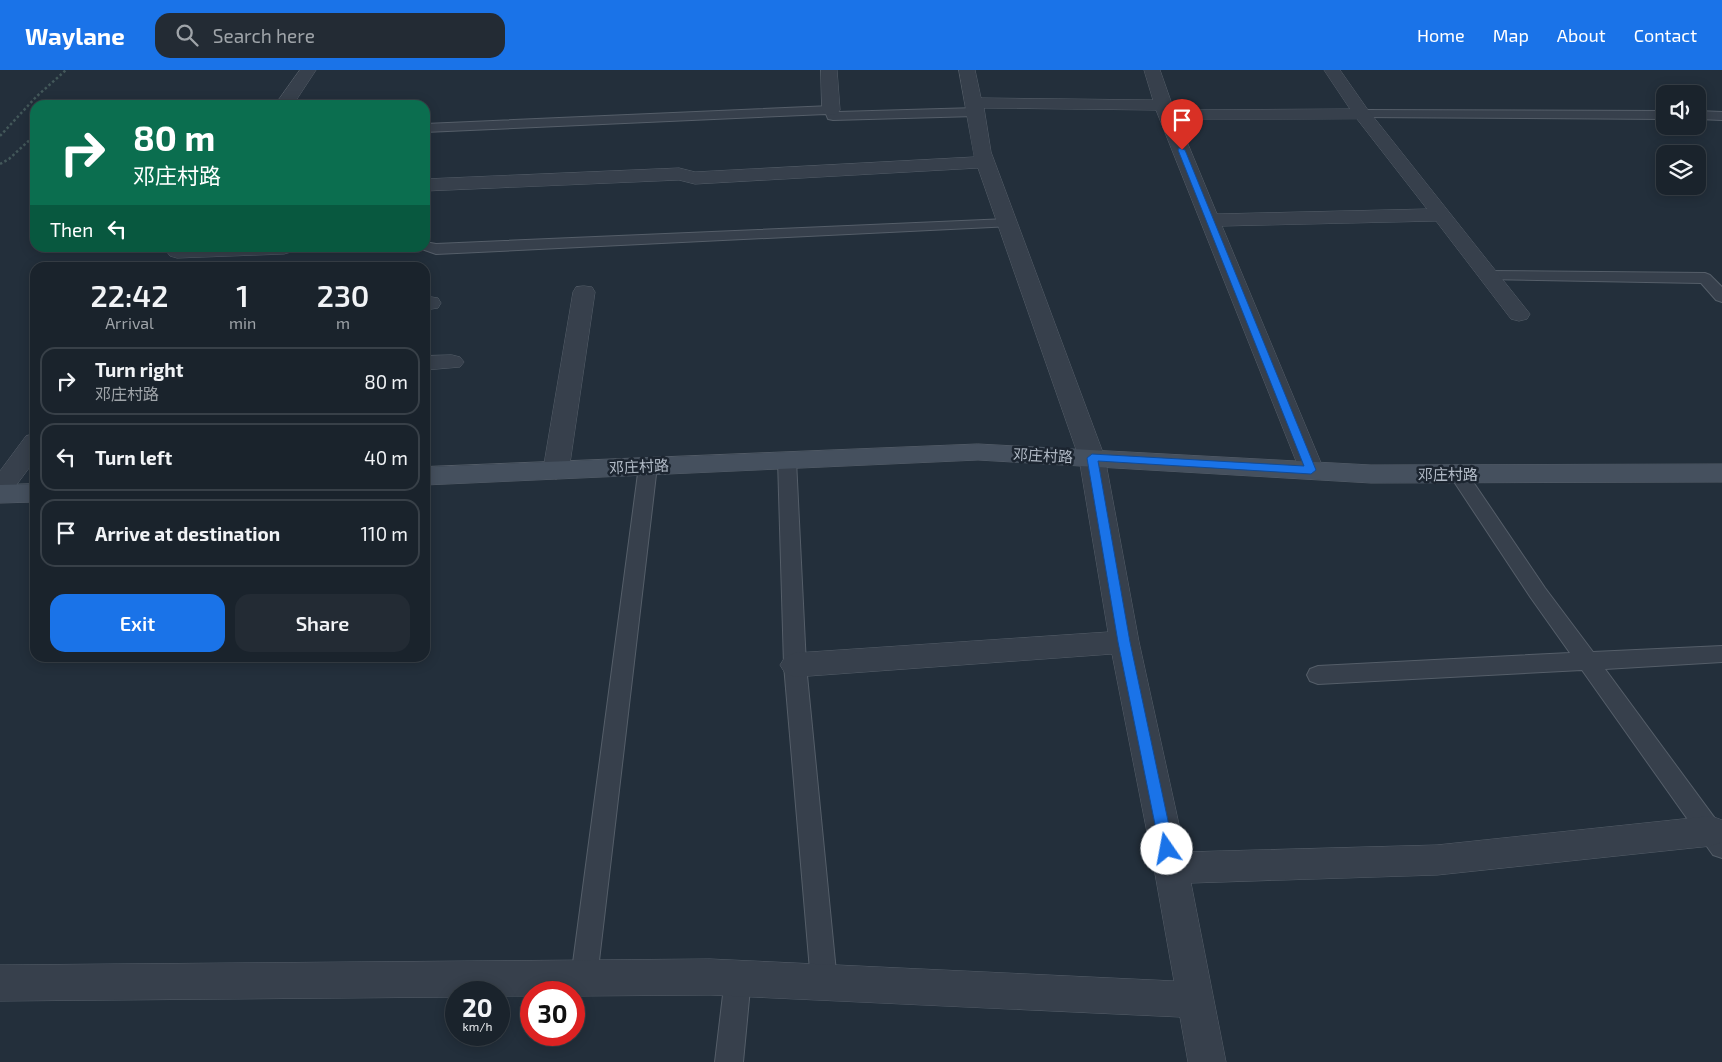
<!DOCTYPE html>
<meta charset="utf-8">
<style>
:root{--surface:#1a232c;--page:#232b34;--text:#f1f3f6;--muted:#9fa4a9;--line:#384048;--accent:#1a73e8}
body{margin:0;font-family:"Exo 2","Noto Sans SC",sans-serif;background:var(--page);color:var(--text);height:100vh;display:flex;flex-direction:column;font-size:19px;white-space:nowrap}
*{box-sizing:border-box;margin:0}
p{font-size:16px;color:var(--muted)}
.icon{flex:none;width:28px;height:28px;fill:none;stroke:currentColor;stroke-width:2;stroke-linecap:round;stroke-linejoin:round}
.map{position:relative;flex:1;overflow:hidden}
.details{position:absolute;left:30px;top:192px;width:400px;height:400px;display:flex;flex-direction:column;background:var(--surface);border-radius:15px;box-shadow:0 2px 12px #0003,0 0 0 1px var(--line)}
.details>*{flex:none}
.banner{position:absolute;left:30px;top:30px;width:400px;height:152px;border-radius:15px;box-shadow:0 2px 12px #0003,0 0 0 1px var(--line);background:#0b6e4f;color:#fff;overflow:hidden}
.fabs{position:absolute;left:1656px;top:15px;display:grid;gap:10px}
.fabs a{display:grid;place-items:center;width:50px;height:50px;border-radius:10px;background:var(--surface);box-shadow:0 2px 12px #0003,0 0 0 1px var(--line);font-size:25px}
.speed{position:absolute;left:445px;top:911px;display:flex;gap:10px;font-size:25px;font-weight:700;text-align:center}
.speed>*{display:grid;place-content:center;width:65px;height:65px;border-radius:50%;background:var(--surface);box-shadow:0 2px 12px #0003,0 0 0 1px var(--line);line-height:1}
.speed small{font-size:12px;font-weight:400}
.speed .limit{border:8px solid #d22;background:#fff;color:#111}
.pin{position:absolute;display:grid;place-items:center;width:42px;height:42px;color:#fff;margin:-51px -21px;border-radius:50% 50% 50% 0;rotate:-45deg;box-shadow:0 0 5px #0007}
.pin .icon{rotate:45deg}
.me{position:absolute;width:55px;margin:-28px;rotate:348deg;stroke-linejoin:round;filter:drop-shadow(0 0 4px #0008)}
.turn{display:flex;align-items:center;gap:18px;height:105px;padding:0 20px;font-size:22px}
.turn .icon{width:65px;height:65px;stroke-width:2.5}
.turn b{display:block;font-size:35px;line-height:42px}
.then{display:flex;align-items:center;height:48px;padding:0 20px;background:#0003;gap:10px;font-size:19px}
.eta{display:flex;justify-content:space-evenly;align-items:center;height:85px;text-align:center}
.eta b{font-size:30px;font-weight:600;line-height:35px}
.cta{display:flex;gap:10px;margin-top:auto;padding:10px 20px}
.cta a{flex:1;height:58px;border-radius:15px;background:var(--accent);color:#fff;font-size:20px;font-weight:600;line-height:58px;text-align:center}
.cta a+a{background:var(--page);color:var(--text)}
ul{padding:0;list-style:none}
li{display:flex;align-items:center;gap:15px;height:68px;margin:0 10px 8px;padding:0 10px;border:2px solid var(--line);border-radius:15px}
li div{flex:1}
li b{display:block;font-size:19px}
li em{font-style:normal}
header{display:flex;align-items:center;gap:30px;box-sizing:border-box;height:70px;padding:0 25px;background:var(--accent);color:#fff}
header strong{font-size:24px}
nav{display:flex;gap:28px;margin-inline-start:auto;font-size:18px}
.search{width:350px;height:45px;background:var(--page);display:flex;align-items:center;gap:12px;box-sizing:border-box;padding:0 18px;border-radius:15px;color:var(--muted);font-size:19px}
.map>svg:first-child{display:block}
</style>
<header>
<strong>Waylane</strong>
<div class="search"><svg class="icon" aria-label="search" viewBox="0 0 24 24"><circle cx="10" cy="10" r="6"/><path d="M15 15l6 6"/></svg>Search here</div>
<nav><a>Home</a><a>Map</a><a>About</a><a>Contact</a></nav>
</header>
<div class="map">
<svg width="1722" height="992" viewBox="0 0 1722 992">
<rect width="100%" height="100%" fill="#232f3b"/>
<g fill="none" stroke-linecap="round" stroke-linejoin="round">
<defs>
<path id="lane" d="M831,36L836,37L838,42L976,38L982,42L976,46L833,50L828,49L826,44L425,62V54Z
M1362,40L1665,41V49L1357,47L1356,44Z
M1698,41L1722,42V50L1698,49Z
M1007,149L1012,150L1014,153L1012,156L436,184L419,178H425V172L436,174Z
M1488,201L1705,203L1710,205L1722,217V232L1716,230L1701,213L1483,209L1480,206L1483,203Z
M787,384L793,386L796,390L806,595L837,912L833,921L824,925L815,921L811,912L784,595L778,390L781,386Z
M648,390L655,392L657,396L597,908L593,917L584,921L575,917L571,908L639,396L641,392Z
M1458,398L1465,400L1545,518L1593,582L1722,576V592L1605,599L1722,758V788L1713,785L1582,600L1318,614L1310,611L1307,605L1310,599L1318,596L1570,583L1531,528L1449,404L1451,400Z
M738,895L747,899L751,908L743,992H715L725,908L729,899Z"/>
<path id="street" d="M300,0H316L293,35H275Z
M821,0H837L840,40L837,44L831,45L825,44L822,40Z
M959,0H975L981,28L1153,30L1144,0H1160L1174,40L1350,39L1324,0H1340L1368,40L1530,244L1527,249L1519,251L1511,249L1436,151L1222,156L1324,400L1320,406L1311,409L1302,406L1156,40L984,38L991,82L1105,388L1139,572L1185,782L1437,775L1711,746L1722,750V772L1711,776L1437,805L1191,813L1226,992H1188L1180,947L710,925L574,926V922H531V926H499V922H456V927L0,931V895L710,889L1174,911L1154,798L1112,584L795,607L785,603L780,595L785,587L795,583L1108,562L1079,388L978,98L695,114L679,110L425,121V109L679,98L695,102L974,87ZM1357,49L1427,139L1217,144L1178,50Z
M170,178H294L291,182L284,184L177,188L170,186L167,182Z
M584,216L592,217L595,222L569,400L565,406L556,409L547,406L543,400L573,222L576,217Z
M425,226L438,228L441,233L438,238L425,240Z
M452,285L460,287L464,292L460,297L425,300V286Z
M35,364V390L9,425L0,428V401L26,366Z"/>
<path id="secondary" d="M978,374L1371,395L1722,394V412L1371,413L978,390L425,415V397Z
M35,414V432L0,433V415Z"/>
</defs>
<use href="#lane" stroke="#555e69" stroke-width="2"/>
<use href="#street" stroke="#555e69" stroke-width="1"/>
<use href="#secondary" stroke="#555e69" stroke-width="1"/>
<path stroke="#43585a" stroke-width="2.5" stroke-dasharray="2.5 2.5" stroke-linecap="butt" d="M73,35L78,31
M0,66L36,27L66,0
M0,94L9,89L35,65"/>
<use href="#lane" fill="#37404c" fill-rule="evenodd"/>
<use href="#street" fill="#37404c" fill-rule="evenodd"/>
<use href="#secondary" fill="#45505e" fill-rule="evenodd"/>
</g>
<path fill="#1a73e8" stroke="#114b97" d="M1179,78L1185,80L1316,400L1311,404L1098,391L1130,572L1174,779L1172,784L1167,785L1162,784L1160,779L1118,572L1087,388L1092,384L1304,396L1178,80Z"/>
<g text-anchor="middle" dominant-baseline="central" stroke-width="5" stroke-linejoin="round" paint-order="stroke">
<g font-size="15" fill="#b2bbc7" stroke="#1c2530">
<text transform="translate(1043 385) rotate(3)">邓庄村路</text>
<text transform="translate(639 396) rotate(-3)">邓庄村路</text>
<text x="1448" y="404">邓庄村路</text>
</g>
</g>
</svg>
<div class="fabs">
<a><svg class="icon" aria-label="sound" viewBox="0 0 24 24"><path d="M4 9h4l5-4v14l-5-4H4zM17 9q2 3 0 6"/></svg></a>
<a><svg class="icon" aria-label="layers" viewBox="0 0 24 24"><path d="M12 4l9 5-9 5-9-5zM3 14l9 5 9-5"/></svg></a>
</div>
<div class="speed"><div>20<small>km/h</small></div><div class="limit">30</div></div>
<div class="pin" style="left:1182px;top:80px;background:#d93025"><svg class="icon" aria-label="arrive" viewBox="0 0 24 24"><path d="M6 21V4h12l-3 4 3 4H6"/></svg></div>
<svg class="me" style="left:1167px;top:779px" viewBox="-20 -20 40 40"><circle r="19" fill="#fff"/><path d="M0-13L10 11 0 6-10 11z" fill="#1a73e8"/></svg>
<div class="banner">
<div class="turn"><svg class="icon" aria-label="right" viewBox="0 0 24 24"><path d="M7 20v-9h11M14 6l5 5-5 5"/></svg><div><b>80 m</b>邓庄村路</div></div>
<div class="then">Then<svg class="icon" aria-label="left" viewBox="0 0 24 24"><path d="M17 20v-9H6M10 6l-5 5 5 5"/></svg></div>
</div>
<section class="details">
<div class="eta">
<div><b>22:42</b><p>Arrival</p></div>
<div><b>1</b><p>min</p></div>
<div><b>230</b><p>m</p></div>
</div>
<ul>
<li><svg class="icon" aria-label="right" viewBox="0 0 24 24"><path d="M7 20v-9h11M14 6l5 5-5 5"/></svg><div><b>Turn right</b><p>邓庄村路</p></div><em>80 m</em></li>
<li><svg class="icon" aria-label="left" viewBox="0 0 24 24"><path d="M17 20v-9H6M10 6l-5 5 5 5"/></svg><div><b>Turn left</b></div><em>40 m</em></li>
<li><svg class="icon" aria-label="arrive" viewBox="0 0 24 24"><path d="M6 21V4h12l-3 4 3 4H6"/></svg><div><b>Arrive at destination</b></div><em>110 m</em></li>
</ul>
<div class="cta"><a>Exit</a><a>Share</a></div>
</section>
</div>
